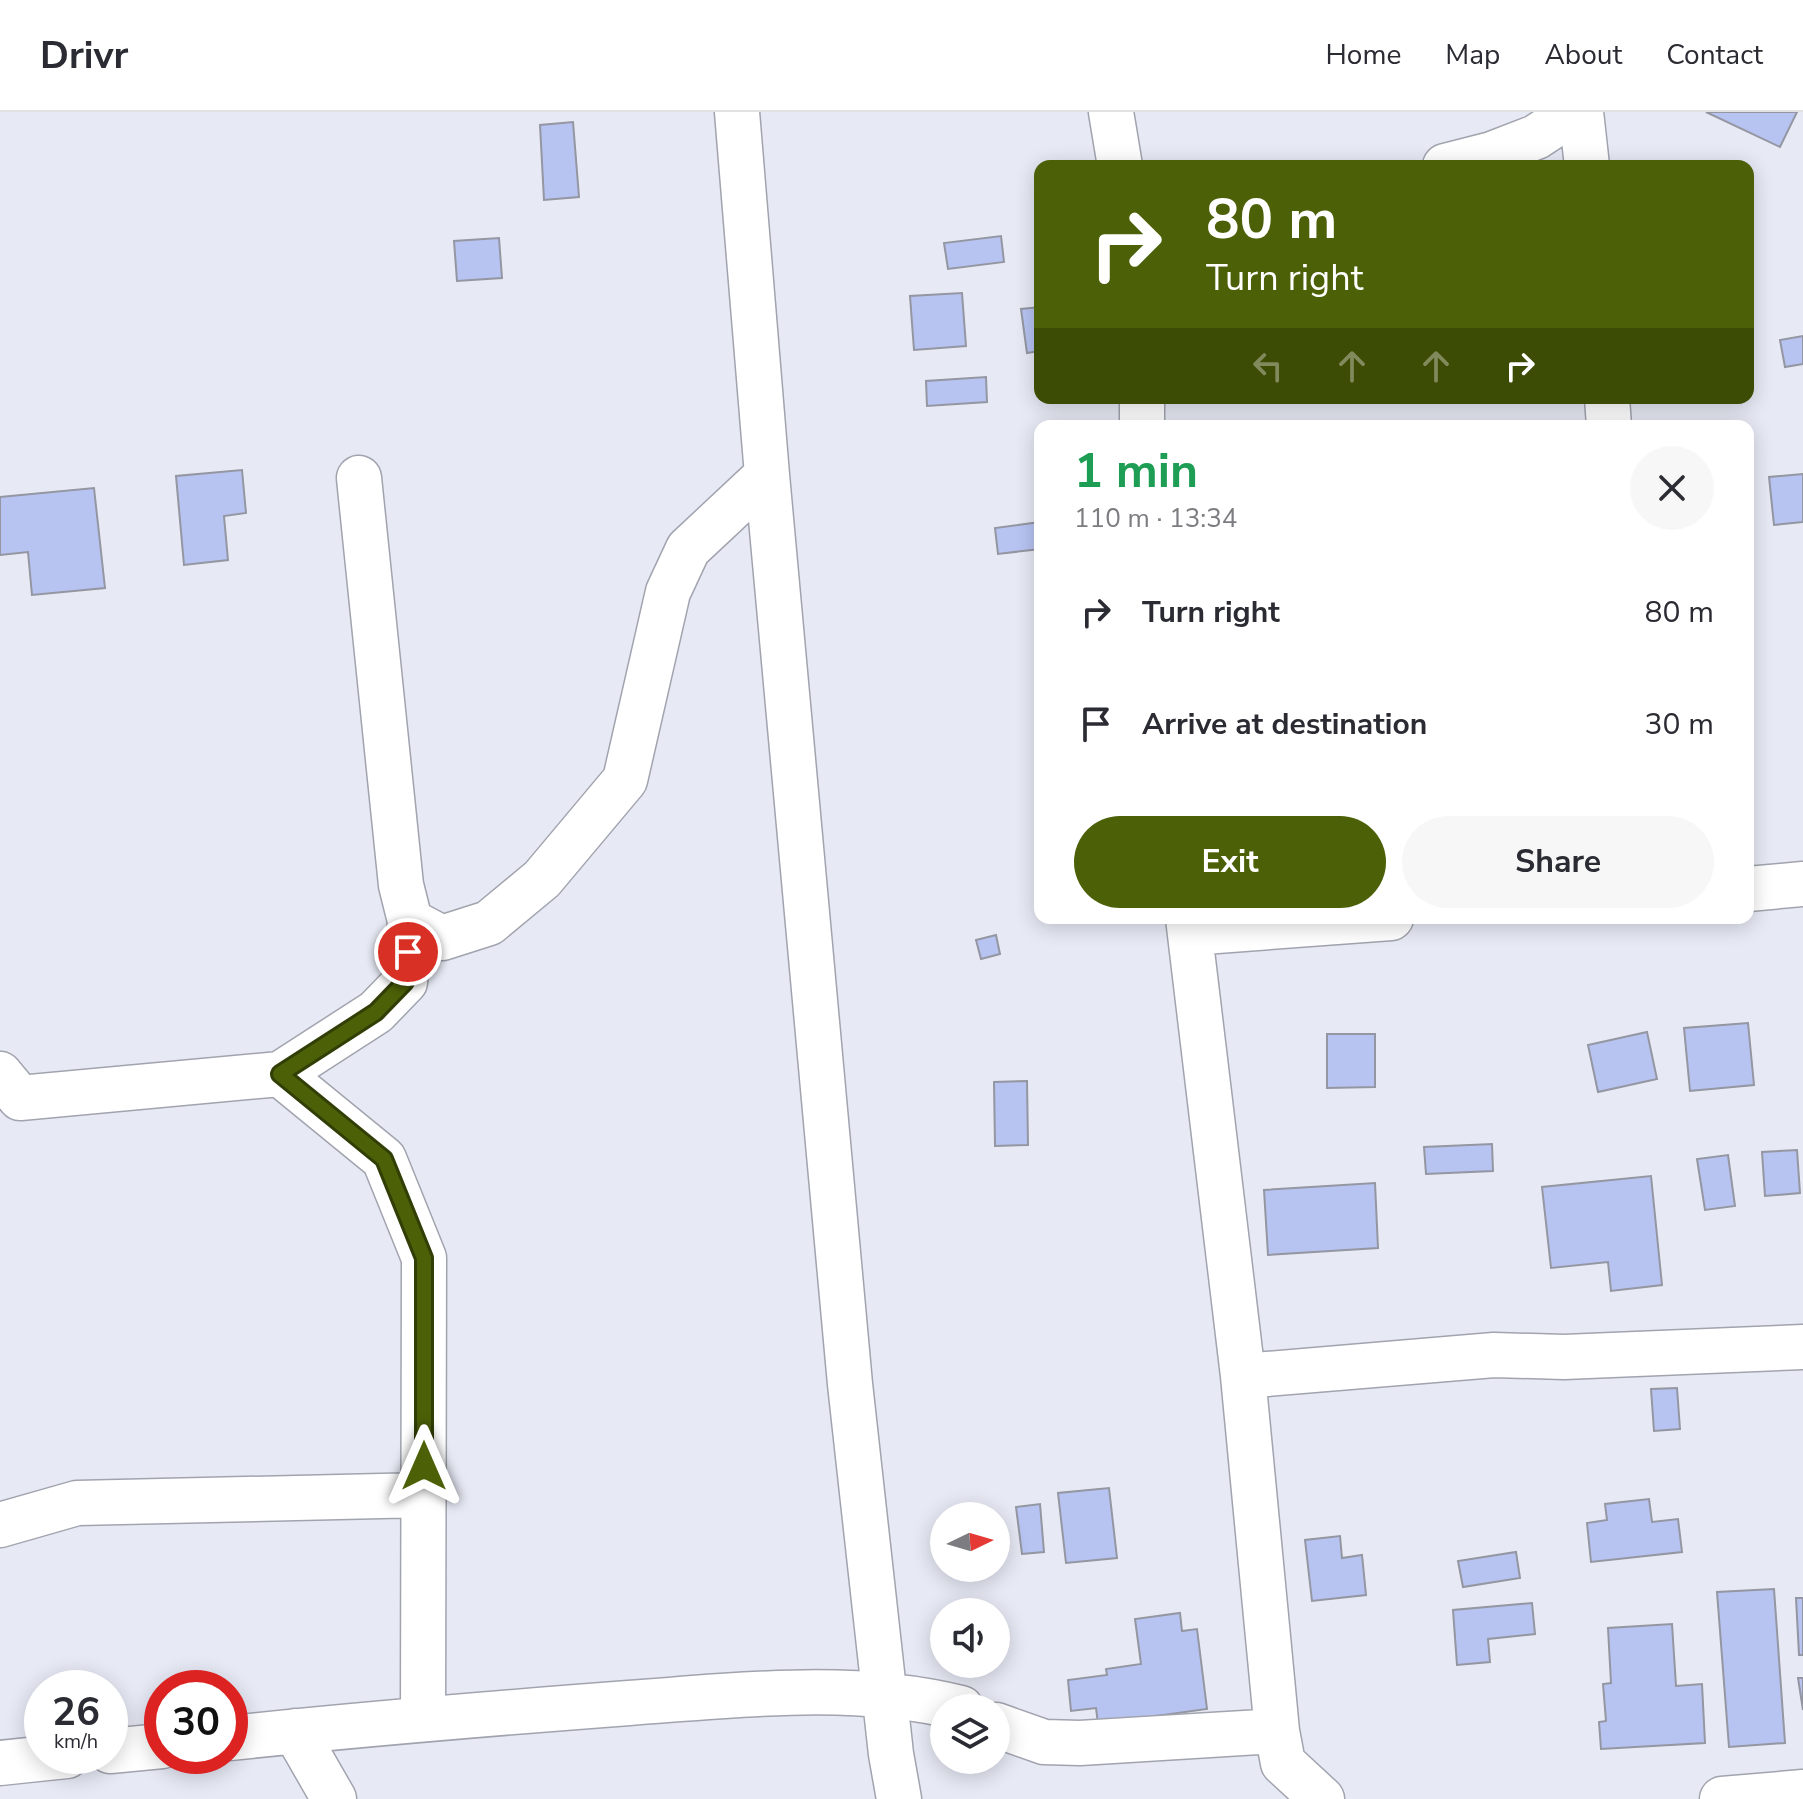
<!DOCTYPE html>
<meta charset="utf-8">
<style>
:root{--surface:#fff;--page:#f7f7f7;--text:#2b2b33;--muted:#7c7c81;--line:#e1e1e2;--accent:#4c6007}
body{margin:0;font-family:"Nunito Sans",sans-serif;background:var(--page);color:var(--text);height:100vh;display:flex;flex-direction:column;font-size:30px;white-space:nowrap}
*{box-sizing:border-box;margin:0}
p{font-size:26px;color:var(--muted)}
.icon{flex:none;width:44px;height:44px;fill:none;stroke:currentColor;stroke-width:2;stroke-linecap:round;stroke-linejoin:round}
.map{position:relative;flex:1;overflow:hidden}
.drawer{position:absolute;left:1034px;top:308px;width:720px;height:504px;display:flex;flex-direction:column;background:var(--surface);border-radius:16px;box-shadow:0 4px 20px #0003}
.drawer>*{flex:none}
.banner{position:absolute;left:1034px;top:48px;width:720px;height:244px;border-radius:16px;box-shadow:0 4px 20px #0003;background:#4c6007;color:#fff;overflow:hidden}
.needle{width:52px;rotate:85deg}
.tools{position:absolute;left:930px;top:1390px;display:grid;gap:16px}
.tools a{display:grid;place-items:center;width:80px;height:80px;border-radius:50%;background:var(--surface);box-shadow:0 4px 20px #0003;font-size:40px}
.speed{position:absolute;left:24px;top:1558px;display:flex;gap:16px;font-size:40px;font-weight:700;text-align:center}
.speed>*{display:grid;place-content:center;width:104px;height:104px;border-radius:50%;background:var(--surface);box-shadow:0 4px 20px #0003;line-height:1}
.speed small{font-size:20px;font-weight:400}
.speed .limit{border:12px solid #d22;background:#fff;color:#111}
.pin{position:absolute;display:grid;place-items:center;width:68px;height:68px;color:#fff;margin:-34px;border:4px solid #fff;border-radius:50%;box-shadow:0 2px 8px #0007}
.me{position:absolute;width:88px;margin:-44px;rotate:0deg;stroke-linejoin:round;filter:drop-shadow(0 0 6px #0008)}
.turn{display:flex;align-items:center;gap:28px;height:168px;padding:0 40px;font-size:36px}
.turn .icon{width:104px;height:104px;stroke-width:2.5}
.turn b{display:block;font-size:56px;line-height:68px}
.lanes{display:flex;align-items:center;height:76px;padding:0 40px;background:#0003;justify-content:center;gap:40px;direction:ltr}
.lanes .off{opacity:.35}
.round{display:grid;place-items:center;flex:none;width:84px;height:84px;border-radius:42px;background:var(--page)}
.headline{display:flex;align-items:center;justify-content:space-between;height:136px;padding:0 40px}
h1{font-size:48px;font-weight:700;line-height:60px;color:#1e9e55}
.button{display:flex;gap:16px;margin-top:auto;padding:16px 40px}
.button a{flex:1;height:92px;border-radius:48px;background:var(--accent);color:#fff;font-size:32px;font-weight:700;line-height:92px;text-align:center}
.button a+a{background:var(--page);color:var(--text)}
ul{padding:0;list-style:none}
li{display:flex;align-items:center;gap:24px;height:112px;padding:0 40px}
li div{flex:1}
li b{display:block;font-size:30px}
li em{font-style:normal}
header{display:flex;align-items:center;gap:48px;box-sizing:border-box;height:112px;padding:0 40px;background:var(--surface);border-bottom:2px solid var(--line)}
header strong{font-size:38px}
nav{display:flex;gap:44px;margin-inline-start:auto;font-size:28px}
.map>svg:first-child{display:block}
</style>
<header>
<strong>Drivr</strong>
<nav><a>Home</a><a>Map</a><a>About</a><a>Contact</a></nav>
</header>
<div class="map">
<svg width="1803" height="1687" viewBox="0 0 1803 1687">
<rect width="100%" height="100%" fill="#e7eaf5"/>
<path fill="#b7c4f2" stroke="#9496a1" stroke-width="2" d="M1706,0H1797L1780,35Z
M573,10L579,85L544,88L540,13Z
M1001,124L1004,150L948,157L944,131Z
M499,126L502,166L457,169L454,129Z
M962,181L966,234L914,238L910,184Z
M1040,195V239L1027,241L1021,197Z
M1803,224V252L1785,255L1780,228Z
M986,265L987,290L927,294L926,269Z
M242,358L246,401L224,404L228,448L184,453L176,364Z
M1803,362V410L1774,413L1769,365Z
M94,376L105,476L32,483L28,440L0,443V385Z
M1040,410V437L998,442L995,416Z
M996,823L1000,842L981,847L976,828Z
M1748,911L1754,973L1690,979L1684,916Z
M1647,920L1657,967L1598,980L1588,933Z
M1327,922H1375V975L1327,976Z
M1027,969L1028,1033L995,1034L994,970Z
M1492,1032L1493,1059L1426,1062L1424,1035Z
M1797,1038L1800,1081L1765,1084L1762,1040Z
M1728,1043L1735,1094L1705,1098L1697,1047Z
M1651,1064L1662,1173L1611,1179L1608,1150L1551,1156L1542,1075Z
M1375,1071L1378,1136L1268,1143L1264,1078Z
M1677,1276L1680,1317L1654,1319L1651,1277Z
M1109,1376L1117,1446L1066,1451L1058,1381Z
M1649,1387L1652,1410L1678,1407L1682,1440L1591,1450L1587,1411L1607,1408L1605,1392Z
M1040,1392L1044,1440L1022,1442L1016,1395Z
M1340,1424L1342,1446L1362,1443L1366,1483L1312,1489L1305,1428Z
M1516,1440L1520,1466L1463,1475L1458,1449Z
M1774,1477L1785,1631L1729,1635L1717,1480Z
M1796,1486H1803V1543H1799Z
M1532,1491L1535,1522L1488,1527L1490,1550L1457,1553L1453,1498Z
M1180,1501L1182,1519L1197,1517L1207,1597L1098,1612L1096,1596L1071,1599L1068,1568L1107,1563L1106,1557L1141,1552L1135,1507Z
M1672,1512L1676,1574L1702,1572L1705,1631L1601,1637L1599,1610L1606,1609L1603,1572L1611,1571L1608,1516Z
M1798,1566H1803V1598Z"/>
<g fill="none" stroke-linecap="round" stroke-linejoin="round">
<defs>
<path id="minor" d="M737,0L767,363L850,1272L891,1642L899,1687
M1111,0L1120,54
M1581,0L1587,54
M1445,54L1492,42L1536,25L1574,0
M1142,286V314
M1607,286L1609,314
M359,366L401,773L410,809L442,826L489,811L542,767L625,668L668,480L688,437L767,363
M1748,777L1803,772
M1188,806L1243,1264L1277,1619L1283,1651L1322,1687
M1190,821L1391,806
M0,962L20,986L280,962L384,1047L424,1146L423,1606
M280,962L376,900L405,870L410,809
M1243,1264L1494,1243L1564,1245L1803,1235
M0,1413L77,1391L424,1383
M996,1613L1044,1630L1080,1631L1277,1619
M295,1619L334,1687
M230,1626C363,1612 496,1601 629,1591C739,1583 853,1569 961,1596
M110,1639L162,1634
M0,1651L67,1644
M1722,1687L1803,1680"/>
</defs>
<use href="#minor" stroke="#a1a4ae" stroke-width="47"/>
<use href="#minor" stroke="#fff" stroke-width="44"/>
</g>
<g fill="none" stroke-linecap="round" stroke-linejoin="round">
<defs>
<path id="route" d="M408,840L405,870L376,900L280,962L384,1047L424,1146V1354"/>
</defs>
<use href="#route" stroke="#313e05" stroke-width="20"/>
<use href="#route" stroke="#4c6007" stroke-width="14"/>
</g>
</svg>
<div class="tools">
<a><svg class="needle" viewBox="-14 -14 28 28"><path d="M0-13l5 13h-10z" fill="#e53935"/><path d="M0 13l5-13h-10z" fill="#7c7c81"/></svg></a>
<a><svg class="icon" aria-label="sound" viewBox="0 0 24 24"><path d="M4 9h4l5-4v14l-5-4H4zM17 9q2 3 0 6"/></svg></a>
<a><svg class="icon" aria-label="layers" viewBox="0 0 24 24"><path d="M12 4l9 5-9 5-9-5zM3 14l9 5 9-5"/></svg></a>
</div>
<div class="speed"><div>26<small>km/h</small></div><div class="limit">30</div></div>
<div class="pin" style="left:408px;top:840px;background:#d93025"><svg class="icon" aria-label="arrive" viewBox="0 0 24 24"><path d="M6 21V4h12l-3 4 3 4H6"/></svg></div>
<svg class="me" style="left:424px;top:1354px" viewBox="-20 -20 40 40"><path d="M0-17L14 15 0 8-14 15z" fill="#4c6007" stroke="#fff" stroke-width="4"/></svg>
<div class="banner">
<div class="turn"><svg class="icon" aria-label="right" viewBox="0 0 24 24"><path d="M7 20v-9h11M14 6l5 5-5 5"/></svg><div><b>80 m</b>Turn right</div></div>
<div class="lanes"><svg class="icon off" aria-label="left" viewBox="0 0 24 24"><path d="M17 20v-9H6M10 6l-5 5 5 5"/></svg><svg class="icon off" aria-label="ahead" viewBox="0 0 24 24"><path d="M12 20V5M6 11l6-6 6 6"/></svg><svg class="icon off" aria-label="ahead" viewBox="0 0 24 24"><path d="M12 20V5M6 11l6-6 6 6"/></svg><svg class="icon" aria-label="right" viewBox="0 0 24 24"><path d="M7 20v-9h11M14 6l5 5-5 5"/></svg></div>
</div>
<section class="drawer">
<div class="headline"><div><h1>1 min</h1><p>110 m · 13:34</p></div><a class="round"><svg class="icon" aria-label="close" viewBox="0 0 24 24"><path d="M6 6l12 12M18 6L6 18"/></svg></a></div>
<ul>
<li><svg class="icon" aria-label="right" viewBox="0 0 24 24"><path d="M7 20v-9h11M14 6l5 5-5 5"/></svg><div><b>Turn right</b></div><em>80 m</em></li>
<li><svg class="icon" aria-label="arrive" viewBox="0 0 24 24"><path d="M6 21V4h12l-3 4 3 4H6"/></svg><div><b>Arrive at destination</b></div><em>30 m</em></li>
</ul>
<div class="button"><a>Exit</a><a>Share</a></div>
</section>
</div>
